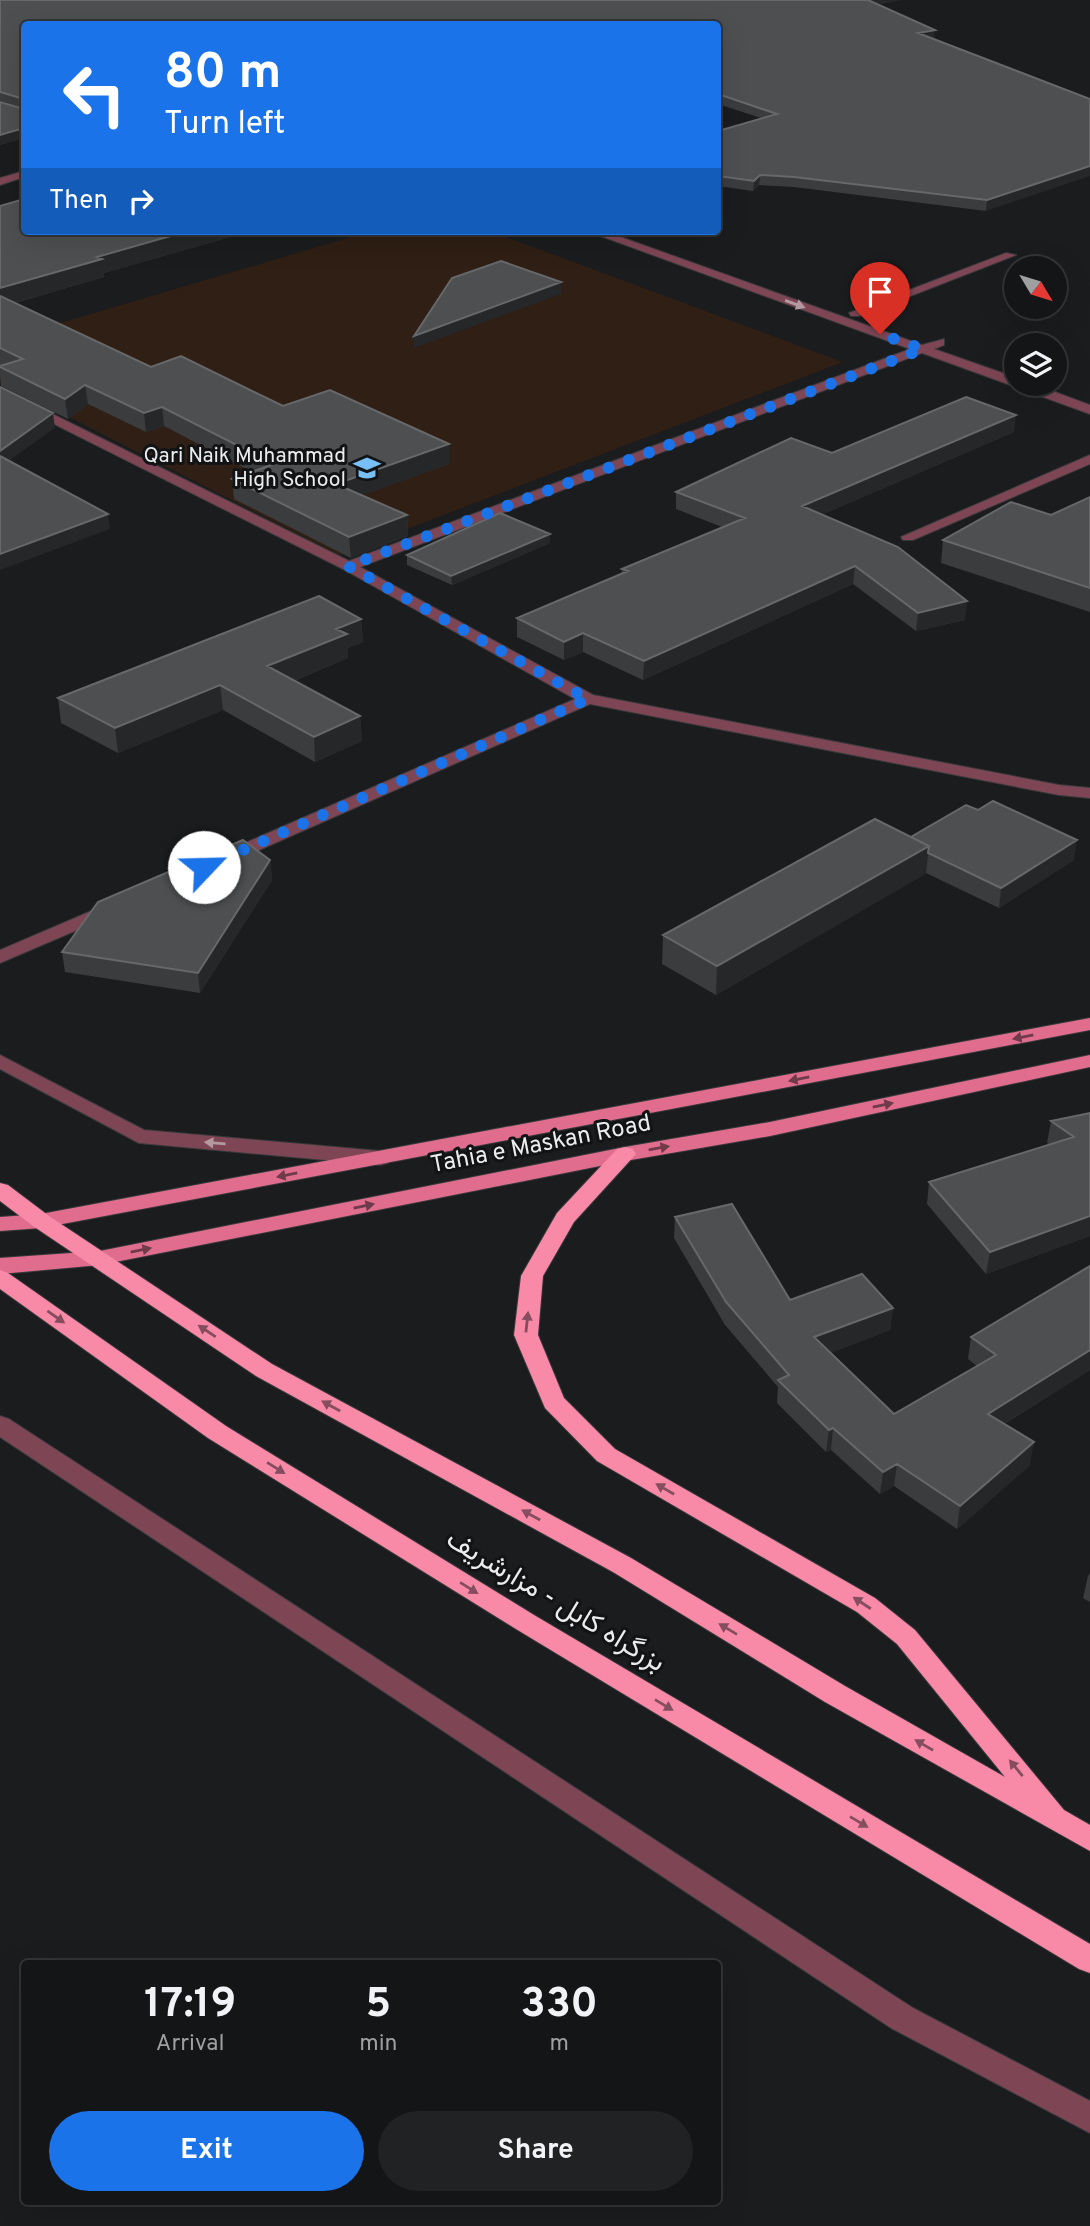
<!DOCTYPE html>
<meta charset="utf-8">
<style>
:root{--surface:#141516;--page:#212223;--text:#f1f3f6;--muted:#9d9fa1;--line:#333435;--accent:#1a73e8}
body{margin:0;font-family:Overpass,Vazirmatn,sans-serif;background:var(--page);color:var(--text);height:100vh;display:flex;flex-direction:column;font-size:26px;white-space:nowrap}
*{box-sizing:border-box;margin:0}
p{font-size:23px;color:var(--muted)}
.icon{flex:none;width:38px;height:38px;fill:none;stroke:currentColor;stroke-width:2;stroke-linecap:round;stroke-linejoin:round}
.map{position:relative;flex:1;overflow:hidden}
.side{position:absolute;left:21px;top:1960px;width:700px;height:245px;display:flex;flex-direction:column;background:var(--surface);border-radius:7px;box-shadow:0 7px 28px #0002,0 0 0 2px var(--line)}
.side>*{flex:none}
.hud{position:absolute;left:21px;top:21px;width:700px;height:214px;border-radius:7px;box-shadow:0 7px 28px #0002,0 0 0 2px var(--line);background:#1a73e8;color:#fff;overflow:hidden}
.needle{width:46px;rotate:128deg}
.controls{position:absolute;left:1004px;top:256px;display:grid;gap:14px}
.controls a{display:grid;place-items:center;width:63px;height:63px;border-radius:50%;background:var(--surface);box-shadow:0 7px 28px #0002,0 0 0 2px var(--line);font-size:35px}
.pin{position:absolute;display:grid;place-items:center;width:60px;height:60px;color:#fff;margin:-72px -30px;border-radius:50% 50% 50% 0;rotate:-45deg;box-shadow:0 0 7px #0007}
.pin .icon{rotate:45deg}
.me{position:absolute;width:77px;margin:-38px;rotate:66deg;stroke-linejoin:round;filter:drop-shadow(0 0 5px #0008)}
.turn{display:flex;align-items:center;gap:24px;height:147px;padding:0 28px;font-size:32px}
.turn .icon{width:91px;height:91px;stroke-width:2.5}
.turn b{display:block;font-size:49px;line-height:60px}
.then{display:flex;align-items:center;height:66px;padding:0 28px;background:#0003;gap:14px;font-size:26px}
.eta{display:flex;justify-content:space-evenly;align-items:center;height:119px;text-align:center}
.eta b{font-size:42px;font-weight:700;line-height:49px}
.button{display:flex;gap:14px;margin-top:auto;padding:14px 28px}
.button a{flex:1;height:80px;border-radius:42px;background:var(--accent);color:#fff;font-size:28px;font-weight:700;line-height:80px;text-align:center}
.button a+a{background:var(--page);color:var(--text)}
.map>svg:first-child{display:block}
</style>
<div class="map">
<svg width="1090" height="2226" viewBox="0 0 1090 2226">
<rect width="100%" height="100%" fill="#1b1c1e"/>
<path fill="#2f1f15" d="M371,231H490L843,362L339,555L0,382V341Z"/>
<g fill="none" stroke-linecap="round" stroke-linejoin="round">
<defs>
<path id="minor" d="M24,171V177L0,185V178Z
M587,231H604L922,345L944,339V345L934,349L1017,378V383H1031L1090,405V414L922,353L360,567L593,695L1059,785L1090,788V798L1059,795L590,704L232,862H220L217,858L220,854L575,699L343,569L0,397V388L349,561L910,349Z
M1006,253L1016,255L859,316H851L849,313Z
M1090,455V464L913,540H903L901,537Z
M110,903L117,905L119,909L117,913L0,963V950Z
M0,1055L144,1130L380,1151L388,1153L391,1158L388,1163L380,1165L139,1143L0,1069Z
M0,1416L9,1419L913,2008L1090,2101V2133L891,2028L0,1437Z"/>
<path id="major" d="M1090,1018V1030L41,1228L0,1231V1217L41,1214Z
M1090,1055V1067L770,1136L625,1161L100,1265L0,1274V1258L100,1251L625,1147L770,1122Z"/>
<path id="highway" d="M625,1147L633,1149L636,1154L574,1222L543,1276L538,1335L564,1398L615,1449L875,1598L915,1630L1064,1810L1090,1825V1851L825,1702L613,1572L256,1376L33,1226L0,1201V1183L8,1185L49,1216L272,1364L631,1558L845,1686L1005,1777L897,1644L857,1612L597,1461L545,1408L514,1335L521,1276L557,1213L617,1149Z
M0,1270L8,1273L226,1426L534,1615L1090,1944V1973L1079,1969L516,1629L208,1438L0,1289Z"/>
</defs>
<use href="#minor" stroke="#38393b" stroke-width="2"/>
<use href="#major" stroke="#38393b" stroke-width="2"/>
<use href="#highway" stroke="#38393b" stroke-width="2"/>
<use href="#minor" fill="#7e4655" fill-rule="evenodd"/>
<use href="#major" fill="#e06d8e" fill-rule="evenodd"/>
<use href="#highway" fill="#f889a7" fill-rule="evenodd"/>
</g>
<path fill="#3a3c3e" d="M0,0L878,4L934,39L1090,99L986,211L794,187L759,185L753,191L718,186V131L761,118L718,104V24H24V138L0,145V102L24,109V108L0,101Z
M0,206L24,231H251L104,273V277L15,303L151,367L283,406L449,444V464L362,495L407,515L408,536L351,558L234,499L232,479L252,472L164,426L146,432L88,404L68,419L1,386L0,376V366H2L0,365Z
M1014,432L821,515L965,620L916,631L853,584L643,680L583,652L564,660L517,637V618L622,574V569L722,527L676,509V492L832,453Z
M1090,497V612L941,563L943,540L1051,515Z
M550,543L452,585L407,565V555Z
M361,619L363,642L348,648V658L294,681L360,716L362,741L315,762L223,710L118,753L61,723L58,698Z
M911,837L1074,860L999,908L926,873L716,995L662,964L663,935Z
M270,860L272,880L200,993L65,972L62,952Z
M1090,1113V1236L986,1274L927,1204L929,1182L1050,1145L1047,1143L1051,1121Z
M675,1217L790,1300L893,1308L890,1330L830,1353L894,1414L977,1366L968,1359L971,1337L1090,1266V1370L1004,1424L1030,1465L957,1529L894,1486L880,1494L831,1450L826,1452L777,1403L778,1387L725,1325L674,1238Z
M1090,1573V1602L1083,1598L1088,1576Z"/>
<path fill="#262729" d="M864,0H903L864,7Z
M935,30L934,39L918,33Z
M24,128V138L0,145V135Z
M1090,166V176L986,211L987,200Z
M760,175L759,185L753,191L754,181Z
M188,231H251L104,273V277L0,307V288L97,257Z
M561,282V294L414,348V336Z
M85,385L88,404L68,419L65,399Z
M162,407L164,426L146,432L144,413Z
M53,413L55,428L0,467V451Z
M1016,415L1014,432L800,524L802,506Z
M449,444V464L338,504L336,484Z
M108,514L110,529L0,570V554Z
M407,515L408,536L351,558L349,537Z
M550,534V543L452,585L451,576Z
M855,566L853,584L643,680L644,661Z
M967,601L965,620L916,631L918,613Z
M361,619L363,642L348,648V658L269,691L267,666L336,629Z
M583,633V652L564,660V642Z
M220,685L223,710L118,753L115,728Z
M360,716L362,741L315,762L314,737Z
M1077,840L1074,860L999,908L1001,888Z
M929,846L926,874L716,995L717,966Z
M270,860L272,880L200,993L198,973Z
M1090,1216V1236L986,1274L990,1252Z
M893,1308L890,1330L812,1360L814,1337Z
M1090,1350V1370L984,1436L988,1414Z
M833,1428L831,1450L826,1452L829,1430Z
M1034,1442L1030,1465L957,1529L960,1506Z
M897,1464L894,1486L880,1494L883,1472Z"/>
<path fill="#4d4f51" stroke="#666869" stroke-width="2" d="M0,0H868L935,30L918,33L1090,99V166L987,200L794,177L760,175L754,181L718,176V131L777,114L718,94V24H24V128L0,135V102L24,109V99L0,92Z
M24,199V231H188L97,257L102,259L0,288V206Z
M501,261L561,282L414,336L452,278Z
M0,296L151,367L181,356L283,406L330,390L449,444L336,484L407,515L349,537L232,479L274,464L162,407L144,413L85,385L65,399L0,367V366L23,359L0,348Z
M0,387L53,413L0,451Z
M966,397L1016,415L802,506L898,547L967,601L918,613L855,566L644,661L583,633L564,642L517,618L628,571L622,569L745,518L676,492L791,438L832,453Z
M0,456L108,514L0,554Z
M1090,497V588L943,540L1011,502L1051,515Z
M500,513L550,534L451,576L407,555Z
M319,596L361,619L336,629L347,634L267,666L360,716L314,737L220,685L115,728L58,698Z
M993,801L1077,840L1001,888L928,853L929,846L911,837L966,805L978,810Z
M875,819L929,846L717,966L663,935Z
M243,840L270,860L198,973L62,952L98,902Z
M1090,1113V1216L990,1252L929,1182L1074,1137L1051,1121Z
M732,1204L790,1300L862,1274L893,1308L814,1337L894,1414L996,1355L971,1337L1090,1266V1350L988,1414L1034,1442L960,1506L897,1464L883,1472L833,1428L829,1430L778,1380L789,1375L726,1302L675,1217Z"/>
<defs><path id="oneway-solid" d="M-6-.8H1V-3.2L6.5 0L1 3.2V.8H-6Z" transform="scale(1.75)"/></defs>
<g fill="#b499a1">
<use href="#oneway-solid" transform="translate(795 304) rotate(20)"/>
<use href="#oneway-solid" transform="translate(215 1143) rotate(-175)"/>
</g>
<g fill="#6f3b4b">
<use href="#oneway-solid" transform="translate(1023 1037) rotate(169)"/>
<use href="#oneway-solid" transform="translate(799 1079) rotate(169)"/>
<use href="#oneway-solid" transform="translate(883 1105) rotate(-12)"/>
<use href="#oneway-solid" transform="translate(659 1148) rotate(-10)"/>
<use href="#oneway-solid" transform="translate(287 1175) rotate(169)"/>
<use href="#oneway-solid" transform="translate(364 1206) rotate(-11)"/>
<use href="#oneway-solid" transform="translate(141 1250) rotate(-11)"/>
</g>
<g fill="#854e5e">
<use href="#oneway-solid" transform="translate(56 1317) rotate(35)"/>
<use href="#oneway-solid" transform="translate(527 1322) rotate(-84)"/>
<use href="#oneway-solid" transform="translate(207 1331) rotate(-146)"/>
<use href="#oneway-solid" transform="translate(331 1406) rotate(-151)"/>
<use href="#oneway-solid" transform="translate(276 1468) rotate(32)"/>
<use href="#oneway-solid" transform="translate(665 1489) rotate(-150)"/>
<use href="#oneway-solid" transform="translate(531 1515) rotate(-151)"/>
<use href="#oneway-solid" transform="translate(469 1588) rotate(32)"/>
<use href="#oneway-solid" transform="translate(862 1603) rotate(-147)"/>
<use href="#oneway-solid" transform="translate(728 1629) rotate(-149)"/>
<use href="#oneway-solid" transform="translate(664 1705) rotate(31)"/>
<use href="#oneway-solid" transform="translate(924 1745) rotate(-150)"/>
<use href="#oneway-solid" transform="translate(1016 1768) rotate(-129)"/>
<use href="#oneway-solid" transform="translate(859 1822) rotate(31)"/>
</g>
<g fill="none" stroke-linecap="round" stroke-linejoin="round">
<path stroke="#1a73e8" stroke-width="12" stroke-dasharray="0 21.6" d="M204,867L588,699L348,566L923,349L880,334"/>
</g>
<defs>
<symbol id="school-bare" viewBox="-9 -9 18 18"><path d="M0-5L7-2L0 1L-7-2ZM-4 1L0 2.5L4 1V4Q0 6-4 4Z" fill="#78bff7" stroke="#121315" stroke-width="2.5" paint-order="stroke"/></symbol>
</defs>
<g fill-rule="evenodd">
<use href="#school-bare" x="348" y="449" width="38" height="38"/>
</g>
<g text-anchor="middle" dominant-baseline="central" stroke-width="6" stroke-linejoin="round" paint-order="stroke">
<g font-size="21" fill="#eaeced" stroke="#121315" text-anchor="end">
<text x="346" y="456">Qari Naik Muhammad<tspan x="346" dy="24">High School</tspan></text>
</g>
<g font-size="24" fill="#eaeced" stroke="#121315">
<text transform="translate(541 1145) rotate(-11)">Tahia e Maskan Road</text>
</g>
<g font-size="28" fill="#eaeced" stroke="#121315">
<text transform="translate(555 1602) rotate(31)">بزرگراه کابل - مزارشریف</text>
</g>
</g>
</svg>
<div class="controls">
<a><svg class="needle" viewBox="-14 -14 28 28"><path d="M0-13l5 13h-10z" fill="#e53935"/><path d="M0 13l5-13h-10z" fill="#9d9fa1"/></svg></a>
<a><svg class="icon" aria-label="layers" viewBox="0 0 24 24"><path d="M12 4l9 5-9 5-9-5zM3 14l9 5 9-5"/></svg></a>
</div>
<div class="pin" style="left:880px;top:334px;background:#d93025"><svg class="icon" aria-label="arrive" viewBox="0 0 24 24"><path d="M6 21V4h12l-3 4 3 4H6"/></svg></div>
<svg class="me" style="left:204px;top:867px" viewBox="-20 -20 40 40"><circle r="19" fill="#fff"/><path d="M0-13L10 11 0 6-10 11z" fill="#1a73e8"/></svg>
<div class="hud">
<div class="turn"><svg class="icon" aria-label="left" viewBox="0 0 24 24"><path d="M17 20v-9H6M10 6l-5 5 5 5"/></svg><div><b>80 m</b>Turn left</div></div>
<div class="then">Then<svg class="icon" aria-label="right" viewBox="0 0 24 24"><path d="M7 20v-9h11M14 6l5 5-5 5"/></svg></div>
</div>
<section class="side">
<div class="eta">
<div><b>17:19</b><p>Arrival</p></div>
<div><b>5</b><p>min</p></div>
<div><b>330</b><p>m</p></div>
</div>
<div class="button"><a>Exit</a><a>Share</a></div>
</section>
</div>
